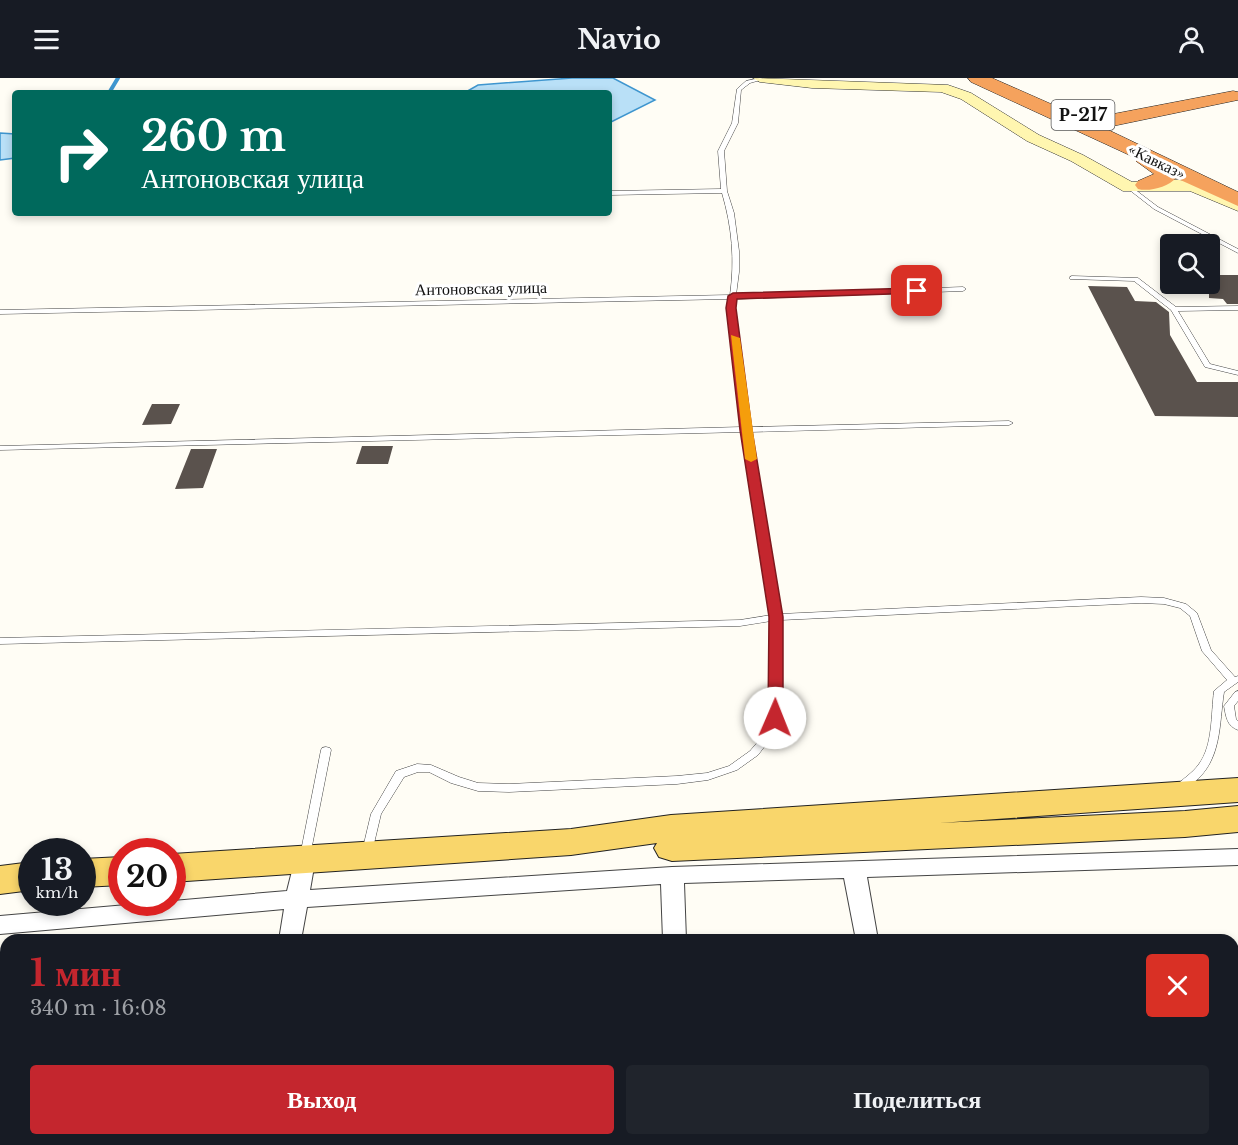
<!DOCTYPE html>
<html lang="ru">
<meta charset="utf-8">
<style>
:root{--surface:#171b24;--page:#20242c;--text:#f1f3f6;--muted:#9ea1a6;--accent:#c4262e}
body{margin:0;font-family:"Libre Baskerville",serif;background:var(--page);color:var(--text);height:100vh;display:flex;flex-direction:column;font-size:22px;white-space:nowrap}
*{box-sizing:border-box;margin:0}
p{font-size:20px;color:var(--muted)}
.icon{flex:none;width:33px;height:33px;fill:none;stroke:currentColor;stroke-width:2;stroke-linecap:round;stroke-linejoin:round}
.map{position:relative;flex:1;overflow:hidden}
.drawer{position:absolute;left:0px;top:856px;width:1239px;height:212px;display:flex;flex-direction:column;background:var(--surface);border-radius:18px 18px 0 0;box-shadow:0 3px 9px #0003}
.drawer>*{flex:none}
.top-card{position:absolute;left:12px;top:12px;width:600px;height:126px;border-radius:6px;box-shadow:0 3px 9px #0003;background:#00695c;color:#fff;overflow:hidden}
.fabs{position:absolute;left:1160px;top:156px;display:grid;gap:12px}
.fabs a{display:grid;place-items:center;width:60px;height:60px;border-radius:6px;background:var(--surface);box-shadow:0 3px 9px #0003;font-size:30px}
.speed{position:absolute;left:18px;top:760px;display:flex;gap:12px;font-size:30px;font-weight:700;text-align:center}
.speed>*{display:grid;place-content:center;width:78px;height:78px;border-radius:50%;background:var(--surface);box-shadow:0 3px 9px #0003;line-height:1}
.speed small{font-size:15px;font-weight:400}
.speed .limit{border:9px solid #d22;background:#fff;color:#111}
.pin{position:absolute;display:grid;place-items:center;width:51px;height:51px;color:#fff;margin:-26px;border-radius:12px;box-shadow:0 3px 9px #0006}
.me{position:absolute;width:66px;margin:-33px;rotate:1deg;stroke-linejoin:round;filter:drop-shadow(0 0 4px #0008)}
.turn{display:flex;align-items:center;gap:21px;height:126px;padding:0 30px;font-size:27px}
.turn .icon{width:78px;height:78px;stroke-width:2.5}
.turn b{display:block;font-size:42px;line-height:51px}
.round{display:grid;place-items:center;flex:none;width:63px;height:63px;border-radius:6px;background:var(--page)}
.overview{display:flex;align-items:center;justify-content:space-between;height:102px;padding:0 30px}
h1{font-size:36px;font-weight:800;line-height:45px;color:var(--accent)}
.button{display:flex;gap:12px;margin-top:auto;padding:12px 30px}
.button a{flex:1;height:69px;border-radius:6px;background:var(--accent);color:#fff;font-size:24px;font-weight:800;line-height:69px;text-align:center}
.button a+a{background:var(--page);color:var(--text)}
header{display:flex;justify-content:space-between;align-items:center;height:78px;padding:0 30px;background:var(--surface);font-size:27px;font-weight:800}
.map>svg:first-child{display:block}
</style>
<header><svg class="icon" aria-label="menu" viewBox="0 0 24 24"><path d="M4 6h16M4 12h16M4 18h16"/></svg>Navio<svg class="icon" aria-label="person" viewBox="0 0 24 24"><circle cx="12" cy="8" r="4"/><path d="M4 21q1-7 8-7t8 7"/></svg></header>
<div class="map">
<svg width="1238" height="1067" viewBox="0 0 1238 1067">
<rect width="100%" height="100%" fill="#fffdf5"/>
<path fill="#b9e0f7" stroke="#3f96cf" stroke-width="1.5" d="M572,0H613L655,22L609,45V15H464L478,7Z
M0,55L15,56V80L0,82Z"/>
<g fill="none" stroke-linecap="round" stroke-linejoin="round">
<path stroke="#3f96cf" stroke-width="4" d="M109,15L118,0"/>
</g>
<path fill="#5a524d" d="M1209,197H1238V226H1227L1223,221L1209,220Z
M1088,208L1127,209L1135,223L1156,224L1169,234L1170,257L1197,304H1238V339L1155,338Z
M152,326H180L171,346L142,347Z
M362,368H393L388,386H356Z
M191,371H217L203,410L175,411Z"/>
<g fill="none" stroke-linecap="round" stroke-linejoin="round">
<defs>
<path id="lane" d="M760,0L764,1L750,5L741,12L738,45L724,73L727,113L734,135L739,173V194L736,217L963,209L966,211L963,213L735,221L734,230L749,349L1009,343L1013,345L1009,347L750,354L780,536L1141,519L1164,520L1186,526L1197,535L1211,572L1235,599L1238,598V604L1224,614C1219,646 1222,683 1193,705C1187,709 1184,713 1176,712L1175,709C1182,701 1192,696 1199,686C1213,667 1211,636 1214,613L1227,602L1202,573L1190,538L1180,530L1164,526L1141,525L781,542L780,640L771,660L758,677L737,692L708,702L677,706L509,714L478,713L451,705L429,694H418L404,699L381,736L372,774L371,777L367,778L363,777L362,774L371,736L396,693L417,686L431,687L459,699L478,705L509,706L677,698L707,695L729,688L750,673L762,659L770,640L771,543L740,548L0,566V560L740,542L771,537L743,354L0,372V368L742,349L728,230L729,221L0,236V232L730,217C735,182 732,149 722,115L609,117V113L721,111L718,73L732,45L737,11L746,3Z
M1129,107L1158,129L1238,171V175L1154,131L1127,110L1126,109Z
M1072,198L1138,200L1176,229L1238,228V232L1178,233L1210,286L1238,293V297L1205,289L1171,232L1134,203L1070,201V199Z
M1238,613V623L1234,628L1236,641L1238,643V652C1227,648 1226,639 1224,628L1235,614Z
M326,669L330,670L331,672L310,778L309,781L305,782L301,781L300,778L321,672L322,670Z"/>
<path id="street" d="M1238,771V787L867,799L878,862H856L844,800L684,805L686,862H663L661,806L307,829L301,862H279L284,831L0,856V838L287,813L296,777L304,775L312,777L315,783L310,812L672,789Z
M242,1062H268L267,1067H241Z
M670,1062H696V1067H670Z
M888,1062H914V1067H888Z"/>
<path id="secondary" d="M753,0L948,7L971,15L1039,57L1083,77L1132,104L1165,101L1193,103L1238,122V133L1190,113H1123L1071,83L1027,63L961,21L941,14L812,10L760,4Z"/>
<path id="primary" d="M1238,700V724L939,745L1185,733L1238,728V754L1185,759L672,783L659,779L654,770L657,765L571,777L172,804V776L571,751L671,737Z
M122,779V807L82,809V781Z
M32,784V812L0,816V788Z"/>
<path id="highway" d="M968,0H992L1085,41L1094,36L1108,37L1233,13L1238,14V22L1233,23L1108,49L1100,48L1238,114V128L1176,100C1168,109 1149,114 1138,111L1135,107L1138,103L1154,96L1136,83L1138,81L971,4Z"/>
</defs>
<use href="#lane" stroke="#444" stroke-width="1"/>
<use href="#street" stroke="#444" stroke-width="2"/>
<use href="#secondary" stroke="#333" stroke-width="1"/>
<use href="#primary" stroke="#222" stroke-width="2"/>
<use href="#highway" stroke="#222" stroke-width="1"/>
<use href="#lane" fill="#fff" fill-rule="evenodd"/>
<use href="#street" fill="#fff" fill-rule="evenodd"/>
<use href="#secondary" fill="#fff6b0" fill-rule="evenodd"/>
<use href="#primary" fill="#f9d66b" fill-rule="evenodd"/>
<use href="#highway" fill="#f5a25d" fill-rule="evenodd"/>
</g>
<path fill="#c4262e" stroke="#7f191e" stroke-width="1.5" d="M917,210H920V215L737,221L736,230L752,352L783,539V640L780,644H770L768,640L769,539L740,352L726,230L728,218L733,215Z"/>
<path fill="#f59e0b" d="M731,257L740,260L757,381L751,384L745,381Z"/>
<g text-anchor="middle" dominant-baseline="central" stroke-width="6" stroke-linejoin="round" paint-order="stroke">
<g font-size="16" fill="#111" stroke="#fff">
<text transform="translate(1157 83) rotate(26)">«Кавказ»</text>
<text transform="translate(481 210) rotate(-1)">Антоновская улица</text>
</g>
<rect fill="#fff" stroke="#585858" stroke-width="1.5" x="1051.5" y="22" width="63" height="30" rx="4.5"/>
<g font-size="18" font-weight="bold" fill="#111">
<text x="1083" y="37">Р-217</text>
</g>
</g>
</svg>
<div class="fabs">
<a><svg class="icon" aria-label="search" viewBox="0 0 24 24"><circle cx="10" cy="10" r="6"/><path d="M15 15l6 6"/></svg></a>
</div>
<div class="speed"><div>13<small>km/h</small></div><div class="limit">20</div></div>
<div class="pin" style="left:917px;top:213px;background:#d93025"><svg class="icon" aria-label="arrive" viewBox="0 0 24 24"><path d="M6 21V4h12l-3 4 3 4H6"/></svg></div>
<svg class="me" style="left:775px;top:640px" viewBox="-20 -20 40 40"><circle r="19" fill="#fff"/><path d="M0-13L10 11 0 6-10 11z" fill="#c4262e"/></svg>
<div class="top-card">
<div class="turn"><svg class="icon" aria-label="right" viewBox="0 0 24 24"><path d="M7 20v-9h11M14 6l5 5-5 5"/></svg><div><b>260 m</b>Антоновская улица</div></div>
</div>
<section class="drawer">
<div class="overview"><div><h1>1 мин</h1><p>340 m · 16:08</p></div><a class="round" style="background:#d93025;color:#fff"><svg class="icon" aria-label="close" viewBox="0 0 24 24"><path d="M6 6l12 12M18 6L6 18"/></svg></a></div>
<div class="button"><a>Выход</a><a>Поделиться</a></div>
</section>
</div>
